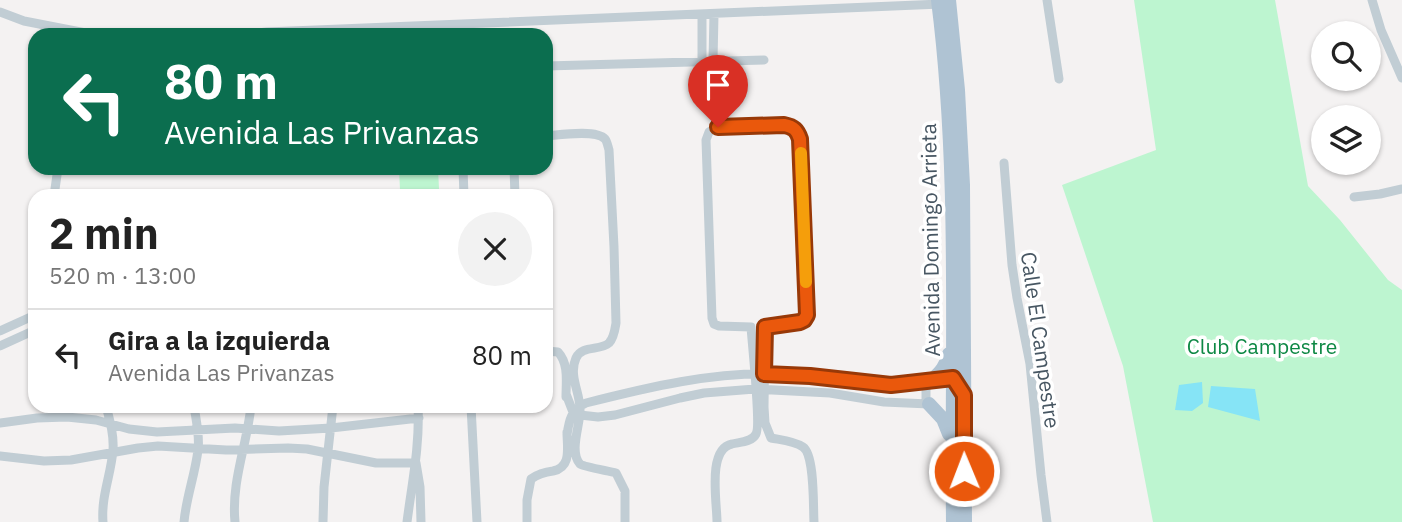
<!DOCTYPE html>
<html lang="es">
<meta charset="utf-8">
<style>
:root{--surface:#fff;--page:#f2f2f2;--text:#222;--muted:#767676;--line:#e0e0e0}
body{margin:0;font-family:"IBM Plex Sans",sans-serif;background:var(--page);color:var(--text);height:100vh;display:flex;flex-direction:column;font-size:26px;white-space:nowrap}
*{box-sizing:border-box;margin:0}
p{font-size:23px;color:var(--muted)}
.icon{flex:none;width:38px;height:38px;fill:none;stroke:currentColor;stroke-width:2;stroke-linecap:round;stroke-linejoin:round}
.map{position:relative;flex:1;overflow:hidden}
.sheet{position:absolute;left:28px;top:189px;width:525px;height:224px;display:flex;flex-direction:column;background:var(--surface);border-radius:21px;box-shadow:0 2px 5px #0004}
.sheet>*{flex:none}
.banner{position:absolute;left:28px;top:28px;width:525px;height:147px;border-radius:21px;box-shadow:0 2px 5px #0004;background:#0b6e4f;color:#fff;overflow:hidden}
.buttons{position:absolute;left:1311px;top:21px;display:grid;gap:14px}
.buttons a{display:grid;place-items:center;width:70px;height:70px;border-radius:50%;background:var(--surface);box-shadow:0 2px 5px #0004;font-size:35px}
.pin{position:absolute;display:grid;place-items:center;width:60px;height:60px;color:#fff;margin:-72px -30px;border-radius:50% 50% 50% 0;rotate:-45deg;box-shadow:0 0 7px #0007}
.pin .icon{rotate:45deg}
.me{position:absolute;width:77px;margin:-38px;rotate:359deg;stroke-linejoin:round;filter:drop-shadow(0 0 5px #0008)}
.turn{display:flex;align-items:center;gap:24px;height:147px;padding:0 21px;font-size:32px}
.turn .icon{width:91px;height:91px;stroke-width:2.5}
.turn b{display:block;font-size:49px;line-height:60px}
.round{display:grid;place-items:center;flex:none;width:74px;height:74px;border-radius:37px;background:var(--page)}
.headline{display:flex;align-items:center;justify-content:space-between;height:119px;padding:0 21px}
h1{font-size:42px;font-weight:700;line-height:52px}
ul{padding:0;list-style:none}
li{display:flex;align-items:center;gap:21px;height:91px;padding:0 21px;border-top:2px solid var(--line)}
li div{flex:1}
li b{display:block;font-size:26px}
li em{font-style:normal}
.map>svg:first-child{display:block}
</style>
<div class="map">
<svg width="1402" height="522" viewBox="0 0 1402 522">
<rect width="100%" height="100%" fill="#f4f2f2"/>
<path fill="#bdf5d0" d="M1134,0H1275L1308,186L1340,220L1388,280L1402,290V522H1153L1123,366L1062,185L1156,150Z
M399,168H438L439,189L400,190Z"/>
<path fill="#86e4f6" d="M1202,382L1203,403L1192,411L1175,410L1179,385Z
M1211,386L1255,389L1260,421L1208,407Z"/>
<g fill="none" stroke-linecap="round" stroke-linejoin="round">
<path stroke="#c1cdd4" stroke-width="9" d="M1047,0L1059,79
M1372,0L1381,30L1402,78
M0,12L24,21L96,35
M233,35L267,32L941,4
M713,61L714,14
M702,62V14
M546,66L764,60
M546,136C559,135 596,129 605,139C607,141 608,147 609,150L614,247L616,323C615,329 614,338 609,343C600,351 582,345 576,358C568,376 581,394 580,411C580,425 569,452 580,464C584,467 609,471 616,473L625,491V522
M1004,163L1012,265L1017,298L1030,364L1041,475L1047,522
M463,168L464,196
M514,168L515,196
M54,196L58,168
M1354,197L1380,194L1402,189
M0,331L35,315
M0,346L35,330
M546,351L558,352C569,364 566,381 566,397
M566,394L573,412L580,415L598,417L615,415L680,398L704,393L755,389L830,393L884,402L929,404
M926,403V382
M471,406L477,522
M0,423L37,418L67,417L96,420L129,429L157,432L235,428L279,431L331,428L419,418
M567,435C569,420 571,410 586,403C649,387 712,372 777,374C800,374 823,376 846,379C875,382 903,389 932,380
M0,456L44,461L71,460L138,448L158,446L226,450L288,448L307,449L376,463H416L420,487L421,522
M103,522C101,496 111,475 113,450C114,435 110,421 106,406
M184,522C186,498 195,475 198,450C200,436 196,420 194,406
M235,522C231,482 247,445 251,406
M323,522L324,487L333,406
M407,522C412,483 420,445 418,406
M527,522V500L531,479C538,474 544,472 553,471C572,467 567,448 567,432
M717,522C717,502 707,449 732,444C740,442 752,442 756,434C761,426 752,342 751,327L719,326L714,324L712,318L706,140L709,132L718,127L784,125C794,127 797,130 800,139L808,308L807,315L804,320L765,327L764,407L765,423L771,438C781,440 794,441 803,447C815,455 813,507 814,522"/>
<path stroke="#afc3d3" stroke-width="14" d="M938,0C960,173 951,348 953,522
M949,0L958,90L963,185L965,522
M932,380C941,372 946,366 949,354
M929,404L943,419L949,434"/>
</g>
<g fill="none" stroke-linecap="round" stroke-linejoin="round">
<defs>
<path id="route" d="M718,127L784,125C794,127 797,130 800,139L807,315L804,320L800,322L765,327L764,374L810,376L891,385L953,378L964,395V471"/>
</defs>
<use href="#route" stroke="#983908" stroke-width="18"/>
<use href="#route" stroke="#ea580c" stroke-width="12"/>
<path stroke="#f59e0b" stroke-width="12" d="M801,153L806,282"/>
</g>
<g text-anchor="middle" dominant-baseline="central" stroke-width="7" stroke-linejoin="round" paint-order="stroke">
<g font-size="21" fill="#475662" stroke="#fff">
<text transform="translate(930 240) rotate(-91)">Avenida Domingo Arrieta</text>
<text transform="translate(1041 340) rotate(82)">Calle El Campestre</text>
</g>
<g font-size="21" fill="#0d8844" stroke="#fff">
<text x="1262" y="346">Club Campestre</text>
</g>
</g>
</svg>
<div class="buttons">
<a><svg class="icon" aria-label="search" viewBox="0 0 24 24"><circle cx="10" cy="10" r="6"/><path d="M15 15l6 6"/></svg></a>
<a><svg class="icon" aria-label="layers" viewBox="0 0 24 24"><path d="M12 4l9 5-9 5-9-5zM3 14l9 5 9-5"/></svg></a>
</div>
<div class="pin" style="left:718px;top:127px;background:#d93025"><svg class="icon" aria-label="arrive" viewBox="0 0 24 24"><path d="M6 21V4h12l-3 4 3 4H6"/></svg></div>
<svg class="me" style="left:964px;top:471px" viewBox="-20 -20 40 40"><circle r="17" fill="#ea580c" stroke="#fff" stroke-width="3"/><path d="M0-11L8 9 0 5-8 9z" fill="#fff"/></svg>
<div class="banner">
<div class="turn"><svg class="icon" aria-label="left" viewBox="0 0 24 24"><path d="M17 20v-9H6M10 6l-5 5 5 5"/></svg><div><b>80 m</b>Avenida Las Privanzas</div></div>
</div>
<section class="sheet">
<div class="headline"><div><h1>2 min</h1><p>520 m · 13:00</p></div><a class="round"><svg class="icon" aria-label="close" viewBox="0 0 24 24"><path d="M6 6l12 12M18 6L6 18"/></svg></a></div>
<ul>
<li><svg class="icon" aria-label="left" viewBox="0 0 24 24"><path d="M17 20v-9H6M10 6l-5 5 5 5"/></svg><div><b>Gira a la izquierda</b><p>Avenida Las Privanzas</p></div><em>80 m</em></li>
</ul>
</section>
</div>
